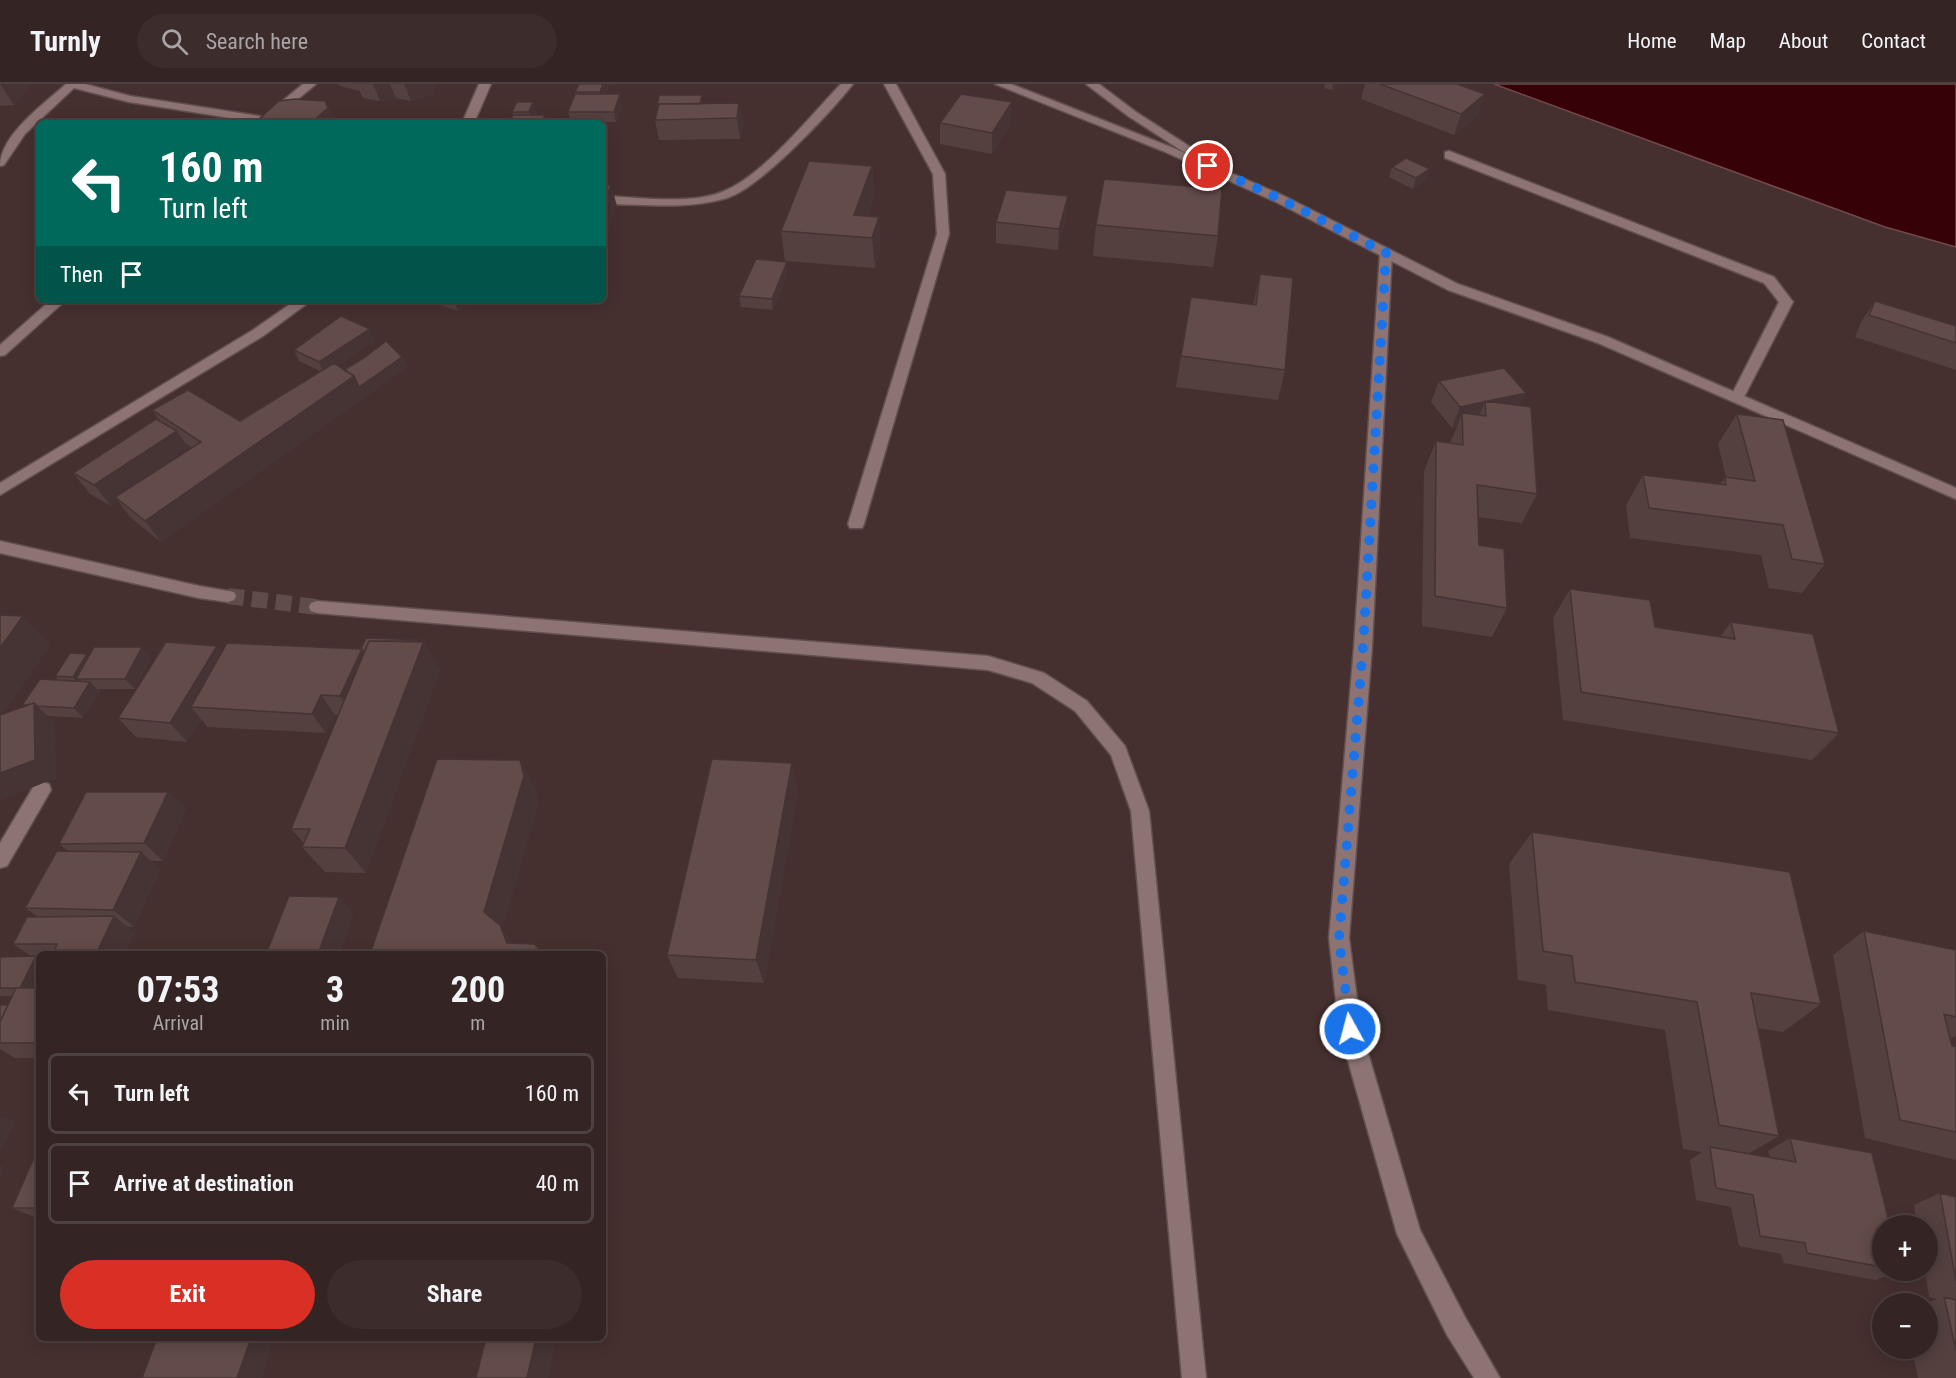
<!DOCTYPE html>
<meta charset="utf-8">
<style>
:root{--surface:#342423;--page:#3c2c2b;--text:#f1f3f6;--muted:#a9a4a6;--line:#4e4141;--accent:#d93025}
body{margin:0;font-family:"Roboto Condensed",sans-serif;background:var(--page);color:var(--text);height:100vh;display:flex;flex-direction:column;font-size:22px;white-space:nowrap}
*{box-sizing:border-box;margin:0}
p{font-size:20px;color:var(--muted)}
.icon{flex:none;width:33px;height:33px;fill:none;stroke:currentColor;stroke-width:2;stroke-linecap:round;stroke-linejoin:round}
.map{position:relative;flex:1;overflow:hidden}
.sheet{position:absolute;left:36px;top:867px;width:570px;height:390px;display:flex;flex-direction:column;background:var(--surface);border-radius:9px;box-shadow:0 3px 15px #0003,0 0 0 2px var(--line)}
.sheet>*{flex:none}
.hud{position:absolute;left:36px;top:36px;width:570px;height:183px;border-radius:9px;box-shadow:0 3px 15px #0003,0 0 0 2px var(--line);background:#00695c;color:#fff;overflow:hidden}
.fabs{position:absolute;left:1872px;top:1131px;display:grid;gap:12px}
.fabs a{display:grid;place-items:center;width:66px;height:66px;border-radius:50%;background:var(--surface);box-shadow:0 3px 15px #0003,0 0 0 2px var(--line);font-size:30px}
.pin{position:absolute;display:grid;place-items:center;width:51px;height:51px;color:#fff;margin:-26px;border:3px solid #fff;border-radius:50%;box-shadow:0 2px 6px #0007}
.me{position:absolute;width:66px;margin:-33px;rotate:353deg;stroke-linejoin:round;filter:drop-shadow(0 0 4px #0008)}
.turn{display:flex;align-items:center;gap:21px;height:126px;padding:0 24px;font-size:27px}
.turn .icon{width:78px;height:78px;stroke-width:2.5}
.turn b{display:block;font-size:42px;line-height:51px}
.then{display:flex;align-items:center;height:57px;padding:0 24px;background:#0003;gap:12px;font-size:22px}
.eta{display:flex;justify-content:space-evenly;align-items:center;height:102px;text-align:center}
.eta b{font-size:36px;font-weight:700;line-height:42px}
.button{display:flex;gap:12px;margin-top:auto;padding:12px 24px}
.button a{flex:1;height:69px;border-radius:36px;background:var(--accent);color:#fff;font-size:24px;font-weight:700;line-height:69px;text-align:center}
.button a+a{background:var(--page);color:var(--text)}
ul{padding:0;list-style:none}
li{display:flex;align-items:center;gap:18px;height:81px;margin:0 12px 9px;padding:0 12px;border:3px solid var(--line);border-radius:9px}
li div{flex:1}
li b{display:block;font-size:22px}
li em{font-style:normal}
header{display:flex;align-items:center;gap:36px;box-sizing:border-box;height:84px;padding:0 30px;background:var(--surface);border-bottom:2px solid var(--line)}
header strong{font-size:28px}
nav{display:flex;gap:33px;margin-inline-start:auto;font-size:21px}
.search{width:420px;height:54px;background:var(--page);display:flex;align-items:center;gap:15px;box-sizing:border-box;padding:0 21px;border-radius:33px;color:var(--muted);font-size:22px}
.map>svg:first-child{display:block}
</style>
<header>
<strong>Turnly</strong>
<div class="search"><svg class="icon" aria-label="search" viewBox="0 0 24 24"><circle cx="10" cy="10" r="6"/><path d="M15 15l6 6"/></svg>Search here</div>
<nav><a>Home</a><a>Map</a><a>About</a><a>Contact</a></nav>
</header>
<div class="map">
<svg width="1956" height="1294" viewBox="0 0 1956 1294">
<rect width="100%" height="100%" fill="#46302f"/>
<path fill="#370207" stroke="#72494c" stroke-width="1.5" d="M1494,0H1956V163L1885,143Z"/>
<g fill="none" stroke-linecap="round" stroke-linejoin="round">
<path stroke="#614c4c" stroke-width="16" stroke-dasharray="16 8" stroke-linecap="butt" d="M228,512L317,523"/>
<defs>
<path id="service" d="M66,0H85L130,12L265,33L271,36L262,39L129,18L74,4L25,50L4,81L0,82C0,51 44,20 66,0Z
M1449,67L1774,193L1793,218L1742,317H1732L1730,314L1779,218L1764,199L1445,74V68Z"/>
<path id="minor" d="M841,0H853C830,29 760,104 727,114C687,126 644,120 603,120V112C637,113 691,121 722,108C764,91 809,33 841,0Z
M884,0H896L945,90L949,150L864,440L862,444H850L848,440L937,150L933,90Z
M1086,0H1099L1136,28L1234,91L1232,94H1224L1128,32Z
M1386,165L1392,169L1372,563L1349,854L1361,945L1420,1146L1465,1233L1500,1294H1474L1447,1251L1397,1150L1339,945L1329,854L1354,563L1380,169Z
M0,457L199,502L234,508L236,512L234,516L228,518L199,514L0,469Z
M317,517L988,572L1044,589L1087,617L1125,662L1149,727L1206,1294H1182L1131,727L1111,671L1075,627L1032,599L988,586L317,529L311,527L309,523L311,519Z
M42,698L49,700L51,706L7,782L0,784V759L35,700Z"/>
<path id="tertiary" d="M303,0H316L269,39H256Z
M479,0H491L474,39H462Z
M995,0H1011L1171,63L1284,112L1458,200L1608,253L1956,404V415L1598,259L1448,206L1276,118L1163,67Z
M51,216H66L5,271L0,272V261Z
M296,216H312L263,252L0,411V399L253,246Z"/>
</defs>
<use href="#service" stroke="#61504f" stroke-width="3"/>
<use href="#minor" stroke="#61504f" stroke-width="3"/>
<use href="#tertiary" stroke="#61504f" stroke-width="3"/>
<use href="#service" fill="#8d7473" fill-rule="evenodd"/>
<use href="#minor" fill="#8d7473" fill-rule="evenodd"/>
<use href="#tertiary" fill="#8d7473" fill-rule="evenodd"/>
</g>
<path fill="#54403f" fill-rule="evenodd" d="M0,0H31L14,21L0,22Z
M339,0H435V10L411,17L396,14L380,17L363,14L360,7L340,2Z
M579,0H609L606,10L622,21L616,38H571L568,28L576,10L575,8Z
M1325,0H1337V3L1332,6L1324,4Z
M1365,0H1457L1478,31L1454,51L1361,15Z
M325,17L335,39H263L260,34Z
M533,18L536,29L535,31H513L512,28Z
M739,19L743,40L740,55L659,56L655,36L657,25V23L704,20Z
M940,39H1011L992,70L940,60Z
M872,82L874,112L867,132L881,164L875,184L785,177L781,147Z
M1392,83L1427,96L1413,105L1389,93Z
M603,101L617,122L607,149L603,148Z
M1068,112L1066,133L1058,166L996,159V138Z
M1096,141L1218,152L1213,183L1093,172Z
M788,189L773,226L741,223L739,212Z
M1260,190L1285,286L1278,316L1176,303L1191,213L1253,221Z
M425,216H471L458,227Z
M1875,217L1956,242V286L1855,253L1861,238Z
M375,256L337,281L344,286L402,273L407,283L161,458L131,434L118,417L111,422L90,410L73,389L161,338L152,326L240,337L320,287L299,277L294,266ZM185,359L192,364L190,366Z
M1439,297L1526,309L1520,322L1537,410L1522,439L1478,433L1479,461L1507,524L1492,553L1422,542L1424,387L1436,357L1450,359L1457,343L1452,344L1431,318Z
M1737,330L1825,480L1802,509L1769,504L1761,471L1630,454L1626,421L1643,391L1720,400L1725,393H1726L1718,360Z
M1570,505L1655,543L1720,553L1731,538L1839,649L1812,676L1563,636L1553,534Z
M0,531L50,561L3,630L24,622L22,621L58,596L55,592L89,572L151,573L135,605H98L100,608L83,634L47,632L54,638L56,694L0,716Z
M217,562L222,568L361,565L430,566V568L440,586L366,789L325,788L302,763L304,759L291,745L338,631H335L326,649L207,643L201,635L187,658L136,653L118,634Z
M798,706L764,899L678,894L667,871Z
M168,708L186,726L163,777H151L160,786L134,843H127L134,848L125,870H39V898L36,904H39V974H15L0,965V921H8L12,912H0V873L31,872L13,860L37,832L25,824L68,767L59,760Z
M1532,748L1821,920L1783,948L1758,944L1779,1052L1748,1070L1770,1073L1768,1067L1790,1054L1882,1142V1186L1901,1187L1875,1196L1784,1179L1781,1170L1739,1162L1731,1123L1696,1116L1690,1076L1702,1068L1683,1065L1665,946L1548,926L1546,901L1518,896L1509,780Z
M1864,847L1956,866V952L1950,955L1952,962L1956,963V1076L1865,1054L1833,871Z
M39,1062V1135L12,1124Z
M1940,1109L1956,1113V1294H1918L1912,1264H1928V1220H1924L1937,1215L1929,1213L1925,1186H1928V1142H1917L1914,1121Z"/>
<path fill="#453433" d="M0,0H31L14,21Z
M373,0H390L396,14L380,17Z
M404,0H435V10L411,17Z
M603,0H609L603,18L600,8Z
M1333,0H1337V3L1332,6Z
M620,10L622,21L616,38L614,28Z
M1485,10L1478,31L1454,51L1461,30Z
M533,18L536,29L532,38L529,28Z
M1012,18L1011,39L992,70V49Z
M739,19L743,40L740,55L737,34Z
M328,24L335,39H314L313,37Z
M545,31L547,39H541Z
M872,82L874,112L860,153L854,131Z
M1430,85L1427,96L1413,105L1416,94Z
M611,101L617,122L607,149L603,133V124Z
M1068,112L1066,133L1058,166L1059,145Z
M879,133L881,164L875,184L872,154Z
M787,178L788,189L773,226L772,215Z
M184,216H213L187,221Z
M454,216H471L458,227Z
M370,245L375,256L324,289L319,278Z
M402,273L407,283L161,458L145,437L354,292Z
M1526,309L1517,330L1486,332L1485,318Z
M1485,318L1476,339L1462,329L1457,343L1452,344L1460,323Z
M177,347L191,368L115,413L118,417L111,422L94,401Z
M23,532L50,561L0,635V564Z
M425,556L430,566V568L440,586L366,789L345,764Z
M217,562L232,582L191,623L201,635L187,658L170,639Z
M142,563L151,573L135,605L125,595Z
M362,565L375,585L354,632L340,612Z
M87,570L97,580L76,595L83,602L82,603L73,593Z
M90,598L100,608L83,634L74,624Z
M321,611L335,631L326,649L312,630Z
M34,619L54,638L56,694L0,716V689Z
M520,676L535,703L539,718L503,845L517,865L515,870L484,828Z
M792,679L798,706L764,899L756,876Z
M168,708L186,726L163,777L144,759Z
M141,768L160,786L134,843L113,826Z
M339,813L354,830L340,870H318Z
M114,832L134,848L125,870H96Z
M36,872L39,874V898L32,912L20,904Z
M2,1032L15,1038L0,1068V1035Z
M0,1081L5,1083L0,1095Z
M251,1254H274L262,1294H237Z
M536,1254H540L555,1263L548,1294H527Z"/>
<path fill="#624b49" stroke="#453433" stroke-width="1.5" d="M579,0H603L600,8H575Z
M1380,0H1457L1485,10L1461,30Z
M575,10H620L614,28H568Z
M961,10L1012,18L992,49L940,39Z
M659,11H702L700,20H659L658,23H657Z
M295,15L325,17L328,24L313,37L278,39L275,36L260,34L279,17Z
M517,18H533L529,28H512Z
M739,19L737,34L655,36L659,20Z
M513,31H545L541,39H509Z
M1406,74L1430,85L1416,94L1392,83Z
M809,77L872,82L854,131L879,133L872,154L781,147Z
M1104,95L1222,105L1218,152L1096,141Z
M603,101H611L603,124Z
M1006,106L1068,112L1059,145L996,138Z
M756,175L787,178L772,215L739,212Z
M1260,190L1293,194L1285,286L1181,272L1191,213L1256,221Z
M1875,217L1956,242V259L1869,231Z
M341,232L370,245L319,278L294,266Z
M386,257L402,273L359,303L354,292L344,286L364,274Z
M334,279L354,292L145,437L115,413L201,358L152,326L188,306L240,337Z
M1504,284L1526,309L1460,323L1439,297Z
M1485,317L1531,323L1537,410L1477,401L1479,461L1504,465L1507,524L1435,512L1436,357L1463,361L1462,329L1486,332Z
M1737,330L1783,336L1825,480L1792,475L1783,441L1649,424L1643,391L1726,401L1725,393L1755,397Z
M156,335L177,347L94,401L73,389Z
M1570,505L1650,516L1655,543L1735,555L1731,538L1813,550L1839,649L1581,608Z
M0,531L23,532L0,564Z
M366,554L425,556L424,558L369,557L364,568L361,565Z
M369,557H424L345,764L302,763L310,745H291Z
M166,558L217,562L170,639L118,634Z
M227,559L362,565L340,612L321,611L312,630L191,623Z
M94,563H142L125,595H76Z
M70,569L87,570L73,593L55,592Z
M40,595L90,598L74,624L37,622L34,619L27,621H22Z
M34,619L35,676L0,689V631Z
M437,675L520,676L524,692L484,828L500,841L507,859L534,860L544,870H370Z
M712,675L792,679L756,876L667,871Z
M86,708H168L144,759L59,760Z
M1532,748L1790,788L1821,920L1751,909L1779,1052L1719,1041L1697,918L1575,898L1572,872L1543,867Z
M57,767L141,768L113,826L25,824Z
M289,812L339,813L318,870H266Z
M114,832L96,870H53L57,860H13L27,833Z
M1864,847L1956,866V933L1944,930L1952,962L1956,963V1048L1900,1036Z
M36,872L20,904H0V873Z
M16,904H39V959H0V938Z
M0,921H8L0,938Z
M1790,1054L1872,1069L1890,1142H1882V1183L1807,1169L1805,1159L1760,1152L1753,1111L1716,1104L1710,1063L1796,1078Z
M39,1062V1124H12Z
M1940,1109L1956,1113V1197Z
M1944,1213L1956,1216V1266Z
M157,1254H251L237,1294H142Z
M486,1254H536L527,1294H476Z"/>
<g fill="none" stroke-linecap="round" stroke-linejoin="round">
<path stroke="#1a73e8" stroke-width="10" stroke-dasharray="0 18" d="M1208,82L1280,115L1386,169L1363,563L1339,854L1350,945"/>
</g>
</svg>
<div class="fabs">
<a>+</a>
<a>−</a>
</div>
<div class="pin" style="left:1208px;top:82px;background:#d93025"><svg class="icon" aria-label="arrive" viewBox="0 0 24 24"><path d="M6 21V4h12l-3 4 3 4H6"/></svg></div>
<svg class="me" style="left:1350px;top:945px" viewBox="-20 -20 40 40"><circle r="17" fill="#1a73e8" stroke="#fff" stroke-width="3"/><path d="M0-11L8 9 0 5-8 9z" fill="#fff"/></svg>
<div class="hud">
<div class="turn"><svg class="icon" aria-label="left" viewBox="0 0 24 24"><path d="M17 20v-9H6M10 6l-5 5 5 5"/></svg><div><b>160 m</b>Turn left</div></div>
<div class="then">Then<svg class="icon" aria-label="arrive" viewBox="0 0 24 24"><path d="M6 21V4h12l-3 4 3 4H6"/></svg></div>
</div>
<section class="sheet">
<div class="eta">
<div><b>07:53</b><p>Arrival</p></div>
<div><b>3</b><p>min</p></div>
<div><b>200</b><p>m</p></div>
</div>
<ul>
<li><svg class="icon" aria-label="left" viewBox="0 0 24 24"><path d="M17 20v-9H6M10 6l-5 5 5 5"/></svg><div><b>Turn left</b></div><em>160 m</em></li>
<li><svg class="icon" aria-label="arrive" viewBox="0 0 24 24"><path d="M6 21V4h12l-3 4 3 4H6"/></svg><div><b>Arrive at destination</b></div><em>40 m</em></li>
</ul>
<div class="button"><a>Exit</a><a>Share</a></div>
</section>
</div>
